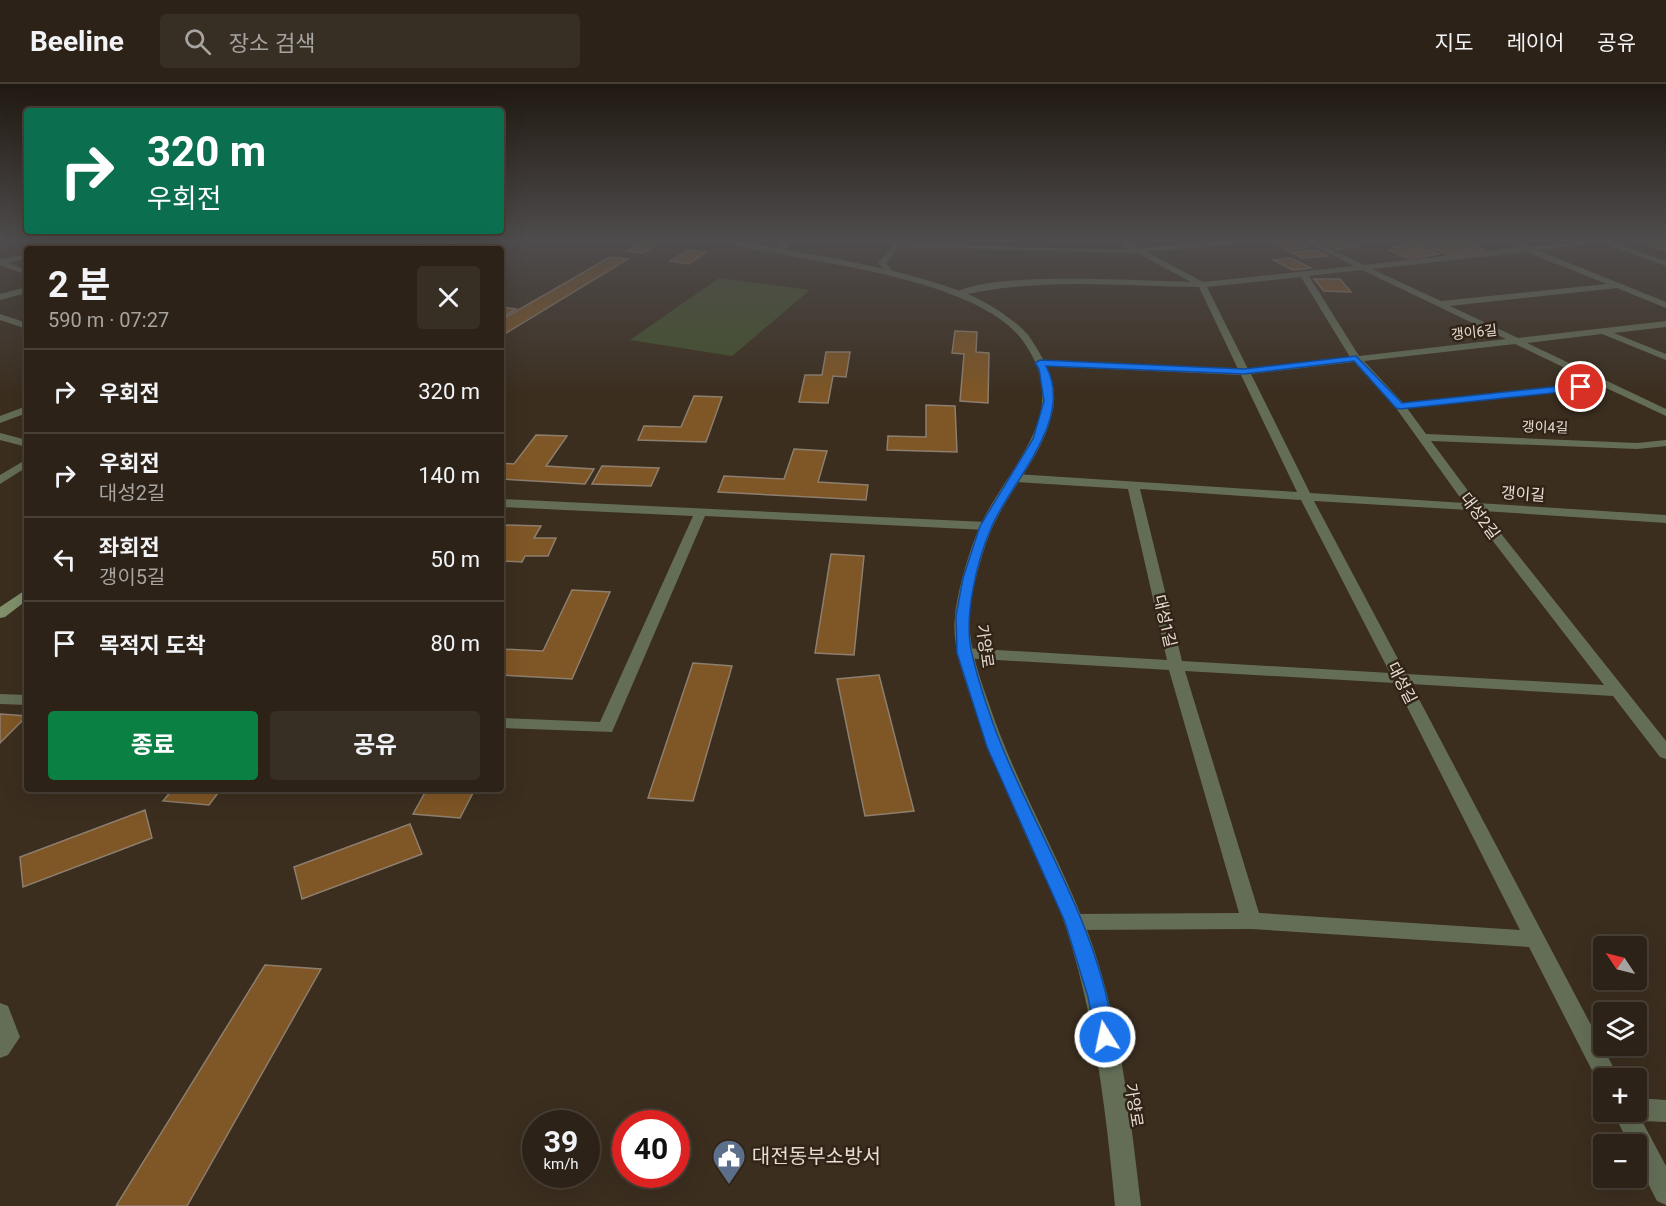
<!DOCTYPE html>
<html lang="ko">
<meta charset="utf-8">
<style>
:root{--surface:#2c2217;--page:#382f24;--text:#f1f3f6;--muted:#a6a4a1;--line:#483f36;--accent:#0b8043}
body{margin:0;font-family:Roboto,"Noto Sans KR",sans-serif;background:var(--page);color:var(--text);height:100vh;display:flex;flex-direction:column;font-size:22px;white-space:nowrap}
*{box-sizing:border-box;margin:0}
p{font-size:20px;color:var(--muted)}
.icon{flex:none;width:33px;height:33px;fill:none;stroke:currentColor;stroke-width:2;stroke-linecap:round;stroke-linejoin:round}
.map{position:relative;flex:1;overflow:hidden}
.panel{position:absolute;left:24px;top:162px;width:480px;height:546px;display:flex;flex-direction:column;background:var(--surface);border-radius:6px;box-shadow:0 6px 24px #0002,0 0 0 2px var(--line)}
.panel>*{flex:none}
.guide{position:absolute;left:24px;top:24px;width:480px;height:126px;border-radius:6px;box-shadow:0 6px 24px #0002,0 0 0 2px var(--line);background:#0b6e4f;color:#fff;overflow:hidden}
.needle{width:39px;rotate:305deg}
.controls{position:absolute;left:1593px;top:852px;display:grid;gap:12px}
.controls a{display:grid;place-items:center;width:54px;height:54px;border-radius:6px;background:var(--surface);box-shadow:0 6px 24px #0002,0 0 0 2px var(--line);font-size:30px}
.speed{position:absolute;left:522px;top:1026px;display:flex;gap:12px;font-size:30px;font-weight:700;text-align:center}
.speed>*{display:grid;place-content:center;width:78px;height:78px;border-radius:50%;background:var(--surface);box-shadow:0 6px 24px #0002,0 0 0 2px var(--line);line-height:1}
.speed small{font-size:15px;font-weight:400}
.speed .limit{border:9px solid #d22;background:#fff;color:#111}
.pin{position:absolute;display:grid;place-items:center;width:51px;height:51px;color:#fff;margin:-26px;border:3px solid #fff;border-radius:50%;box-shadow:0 2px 6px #0007}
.me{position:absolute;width:66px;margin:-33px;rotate:350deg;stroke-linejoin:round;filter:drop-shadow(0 0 4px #0008)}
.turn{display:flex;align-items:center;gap:21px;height:126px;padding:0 24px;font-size:27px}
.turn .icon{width:78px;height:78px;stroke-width:2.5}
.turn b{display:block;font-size:42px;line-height:51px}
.round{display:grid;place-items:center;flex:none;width:63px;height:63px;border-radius:6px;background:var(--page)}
.overview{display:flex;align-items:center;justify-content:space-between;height:102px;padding:0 24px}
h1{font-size:36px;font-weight:700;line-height:45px}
.button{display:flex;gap:12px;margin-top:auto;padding:12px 24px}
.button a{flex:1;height:69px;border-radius:6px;background:var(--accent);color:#fff;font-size:24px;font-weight:700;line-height:69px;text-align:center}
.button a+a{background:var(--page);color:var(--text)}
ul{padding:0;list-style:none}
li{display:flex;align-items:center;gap:18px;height:84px;padding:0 24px;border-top:2px solid var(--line)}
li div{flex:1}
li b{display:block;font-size:22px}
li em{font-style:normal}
header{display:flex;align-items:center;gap:36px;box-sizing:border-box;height:84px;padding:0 30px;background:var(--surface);border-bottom:2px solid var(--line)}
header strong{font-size:28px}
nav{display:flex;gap:33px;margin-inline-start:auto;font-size:21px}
.search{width:420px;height:54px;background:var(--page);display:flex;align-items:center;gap:15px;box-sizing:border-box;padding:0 21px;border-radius:6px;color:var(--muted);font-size:22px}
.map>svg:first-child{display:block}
</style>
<header>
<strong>Beeline</strong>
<div class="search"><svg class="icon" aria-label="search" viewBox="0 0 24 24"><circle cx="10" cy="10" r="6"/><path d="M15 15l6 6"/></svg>장소 검색</div>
<nav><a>지도</a><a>레이어</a><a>공유</a></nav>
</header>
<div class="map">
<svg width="1666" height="1122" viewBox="0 0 1666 1122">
<rect width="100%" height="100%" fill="#3b2e1f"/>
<path fill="#44522c" d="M719,194L810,206L732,272L630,256Z"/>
<path fill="#7f5625" stroke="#8e7e6e" stroke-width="1.5" d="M1290,156L1299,157L1309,163L1287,166L1272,158Z
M1316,156H1342L1357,163L1336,165Z
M1461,156L1487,167L1471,168L1444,157Z
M1642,156H1666V167L1646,160H1654Z
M644,157L660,159L643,169L627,167Z
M1440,158L1466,169L1448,171L1423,160Z
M1417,160L1438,170L1409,175L1389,166L1398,165L1392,163Z
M688,166L706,168L689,180L670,177Z
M1315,166L1328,172L1302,174L1290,168Z
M610,173L628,175L501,252V236Z
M1291,174L1311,184L1293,186L1273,176Z
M1314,195H1340L1351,208L1324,207Z
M501,223L516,225L501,234Z
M955,247L977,248L976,268L989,269L988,319L960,317L964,270L952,269Z
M826,268H850L846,293L833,292L828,319L799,318L805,291H822Z
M694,312L722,313L706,358L638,356L644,342L681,343Z
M926,321L955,322L957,368L887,366L888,352L926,353Z
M536,351L567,352L546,382L594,385L585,400L501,395V379L514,380Z
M794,365L827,367L818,398L868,401L866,416L718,408L724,392L784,395Z
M602,382L659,384L651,402L592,400Z
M504,441L541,442L534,454H556L548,472H525L522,478L501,477V446Z
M831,470L864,472L854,571L815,569Z
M572,506L610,508L572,595L501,591V565L543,567Z
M693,579L732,582L693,717L648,714Z
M879,591L914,727L865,732L837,595Z
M0,630L27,632L0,659Z
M173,705H221L209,721L163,717Z
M427,705H475L460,734L413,730Z
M145,726L152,754L23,803L20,773Z
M410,740L422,770L302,815L294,783Z
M265,881L321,885L187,1122H116Z"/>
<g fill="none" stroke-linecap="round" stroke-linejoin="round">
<path fill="#646e56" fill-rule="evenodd" d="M515,156H537L469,165H447Z"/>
<path fill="#646e56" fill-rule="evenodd" d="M84,156H98L65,165H51Z
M222,156H235L203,165H189Z
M785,156H793L782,169H776L775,167Z
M893,156H901L900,159L1121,166L1130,165L1115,156H1125L1140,164L1237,156H1268L1264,158L1147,168L1203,198L1354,182L1302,156H1312L1364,181L1517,164L1500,156H1511L1528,163L1604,156L1601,159L1537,166L1666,218V224L1617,204L1450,222L1518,254L1666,237V243L1614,249L1666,270V276L1602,250L1527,259L1666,325V332L1604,303L1407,324L1426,350L1637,359L1666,356V362L1637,365L1431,357L1477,419L1666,431V439L1483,427L1666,657V675L1660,673L1613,612L1411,600L1619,994H1604V1003L1600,1002L1529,863L1251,845L1074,846L1067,844L1064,838L1067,832L1074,830L1239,829L1169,586L964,574L956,569L964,564L1167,576L1128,405L1015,398L1009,394L1015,390L1297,408L1241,291L1040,282L1035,279L1040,276L1238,285L1199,203C1119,202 1037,193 959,212L955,209C989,187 1144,197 1191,198L1137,169L899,163L886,179L894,190L890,192L878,179L891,165ZM1526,168L1607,200L1441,217L1372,185ZM1362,186L1506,255L1359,272L1309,192ZM1301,193L1350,273L1248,285L1207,203ZM1515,260L1594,298L1403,319L1364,277ZM1354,278L1396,324L1464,419L1310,409L1251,290ZM1140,405L1301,416L1390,589L1182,577ZM1314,417L1469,426L1604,601L1406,590ZM1185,587L1395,599L1520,846L1259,829Z
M27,170V174L8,179L27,186V191L0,181V176Z
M27,203V209L0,216V210Z
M0,230L27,239V245L0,236Z
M27,322V329L0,339V332Z
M0,349L27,356V363L0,356Z
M27,375V383L0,400V391Z
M501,415L986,438L992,442L986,446L705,432L612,648L501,644V634L600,638L693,432L501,423Z
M0,610L27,611V621L0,620Z
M0,919L8,922L20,953L8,971L0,974Z
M1636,1014L1666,1016V1038L1642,1037L1666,1082V1121L1657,1117L1636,1076V1060H1629L1613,1028H1636Z"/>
<path fill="#646e56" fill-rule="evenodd" d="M389,156H405L445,165H429Z
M721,156H736C810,171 889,181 960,207C981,214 1019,237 1031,255C1043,274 1056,295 1054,318C1049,364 1013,400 994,440C984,460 969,514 969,536C970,566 979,592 989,620C1014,695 1054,763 1083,836C1119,925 1130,1028 1141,1122H1115C1106,1027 1095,932 1065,841C1057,817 1045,795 1035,772C1011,719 988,666 970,611C961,585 952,559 955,532C957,508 970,464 980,442C1009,379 1075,330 1023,257C983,201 847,183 781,170C762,166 738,164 721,156Z
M1594,156H1605L1666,177V182Z"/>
<path fill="#80906a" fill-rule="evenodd" d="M452,156H461L451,165H442Z
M27,505V516L5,533L0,534V523Z"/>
</g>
<linearGradient id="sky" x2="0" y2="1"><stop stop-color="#201911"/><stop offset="0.5" stop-color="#4f4c4d"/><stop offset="1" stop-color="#4f4c4d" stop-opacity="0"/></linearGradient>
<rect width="1666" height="313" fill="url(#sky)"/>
<path fill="#1a73e8" stroke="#114b97" stroke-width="1.5" d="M1356,272L1402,319L1581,300L1586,303L1581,306L1400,325L1396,324L1354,277L1244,290L1046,282C1075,336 1012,396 992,442C977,476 963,533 972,570C978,597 992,639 1003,665C1039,752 1092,835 1110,929C1112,939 1116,950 1112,959L1105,962L1097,959L1088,913L1065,838L987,663L957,569L956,532L963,494L980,442L1033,355L1044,317L1039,285L1035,279L1040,276L1244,285Z"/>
<defs>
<symbol id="civic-pin" viewBox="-11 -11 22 30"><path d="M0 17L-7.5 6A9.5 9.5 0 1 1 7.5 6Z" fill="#5c6f8a" stroke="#312416"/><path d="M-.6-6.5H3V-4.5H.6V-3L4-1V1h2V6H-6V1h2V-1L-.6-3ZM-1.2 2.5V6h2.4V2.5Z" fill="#fff"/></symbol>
</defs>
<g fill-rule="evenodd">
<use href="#civic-pin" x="710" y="1053" width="38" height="52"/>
</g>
<g text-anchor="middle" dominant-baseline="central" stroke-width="5" stroke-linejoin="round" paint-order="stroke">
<g font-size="14" fill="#e6ddd4" stroke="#312416">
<text transform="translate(1474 248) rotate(-6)">갱이6길</text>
<text transform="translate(1545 343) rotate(2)">갱이4길</text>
</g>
<g font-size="16" fill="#e6ddd4" stroke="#312416">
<text transform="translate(1523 410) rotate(4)">갱이길</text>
<text transform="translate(1480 432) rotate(53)">대성2길</text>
<text transform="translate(1165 537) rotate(77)">대성1길</text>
<text transform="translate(985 562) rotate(82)">가양로</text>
<text transform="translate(1402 599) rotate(63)">대성길</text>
<text transform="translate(1134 1021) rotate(81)">가양로</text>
</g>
<g font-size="20" fill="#e6ddd4" stroke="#312416" text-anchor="start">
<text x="752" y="1072">대전동부소방서</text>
</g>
</g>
</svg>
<div class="controls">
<a><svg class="needle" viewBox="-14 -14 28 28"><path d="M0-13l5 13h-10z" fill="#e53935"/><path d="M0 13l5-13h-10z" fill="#a6a4a1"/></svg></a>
<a><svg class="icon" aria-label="layers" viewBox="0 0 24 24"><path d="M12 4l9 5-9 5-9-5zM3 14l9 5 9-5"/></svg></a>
<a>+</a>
<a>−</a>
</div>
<div class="speed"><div>39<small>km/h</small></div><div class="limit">40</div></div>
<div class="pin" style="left:1581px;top:303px;background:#d93025"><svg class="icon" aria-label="arrive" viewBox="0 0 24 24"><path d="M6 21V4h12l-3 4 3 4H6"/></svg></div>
<svg class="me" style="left:1105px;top:953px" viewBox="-20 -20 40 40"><circle r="17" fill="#1a73e8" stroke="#fff" stroke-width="3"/><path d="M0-11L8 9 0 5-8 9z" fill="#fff"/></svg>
<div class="guide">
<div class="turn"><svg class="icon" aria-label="right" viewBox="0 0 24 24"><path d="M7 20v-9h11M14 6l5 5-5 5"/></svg><div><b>320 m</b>우회전</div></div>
</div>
<section class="panel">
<div class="overview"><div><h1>2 분</h1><p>590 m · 07:27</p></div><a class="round"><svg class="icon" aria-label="close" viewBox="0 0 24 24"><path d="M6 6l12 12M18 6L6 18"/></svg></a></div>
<ul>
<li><svg class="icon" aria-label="right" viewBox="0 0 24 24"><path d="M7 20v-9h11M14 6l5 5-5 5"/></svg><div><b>우회전</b></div><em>320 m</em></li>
<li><svg class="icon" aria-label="right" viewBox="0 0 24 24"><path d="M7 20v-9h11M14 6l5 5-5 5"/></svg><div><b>우회전</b><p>대성2길</p></div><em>140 m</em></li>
<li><svg class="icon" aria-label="left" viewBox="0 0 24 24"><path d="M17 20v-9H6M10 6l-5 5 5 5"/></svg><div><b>좌회전</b><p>갱이5길</p></div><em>50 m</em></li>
<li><svg class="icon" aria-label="arrive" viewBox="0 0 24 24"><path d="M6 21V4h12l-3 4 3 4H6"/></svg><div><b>목적지 도착</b></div><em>80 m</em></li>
</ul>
<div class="button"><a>종료</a><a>공유</a></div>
</section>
</div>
